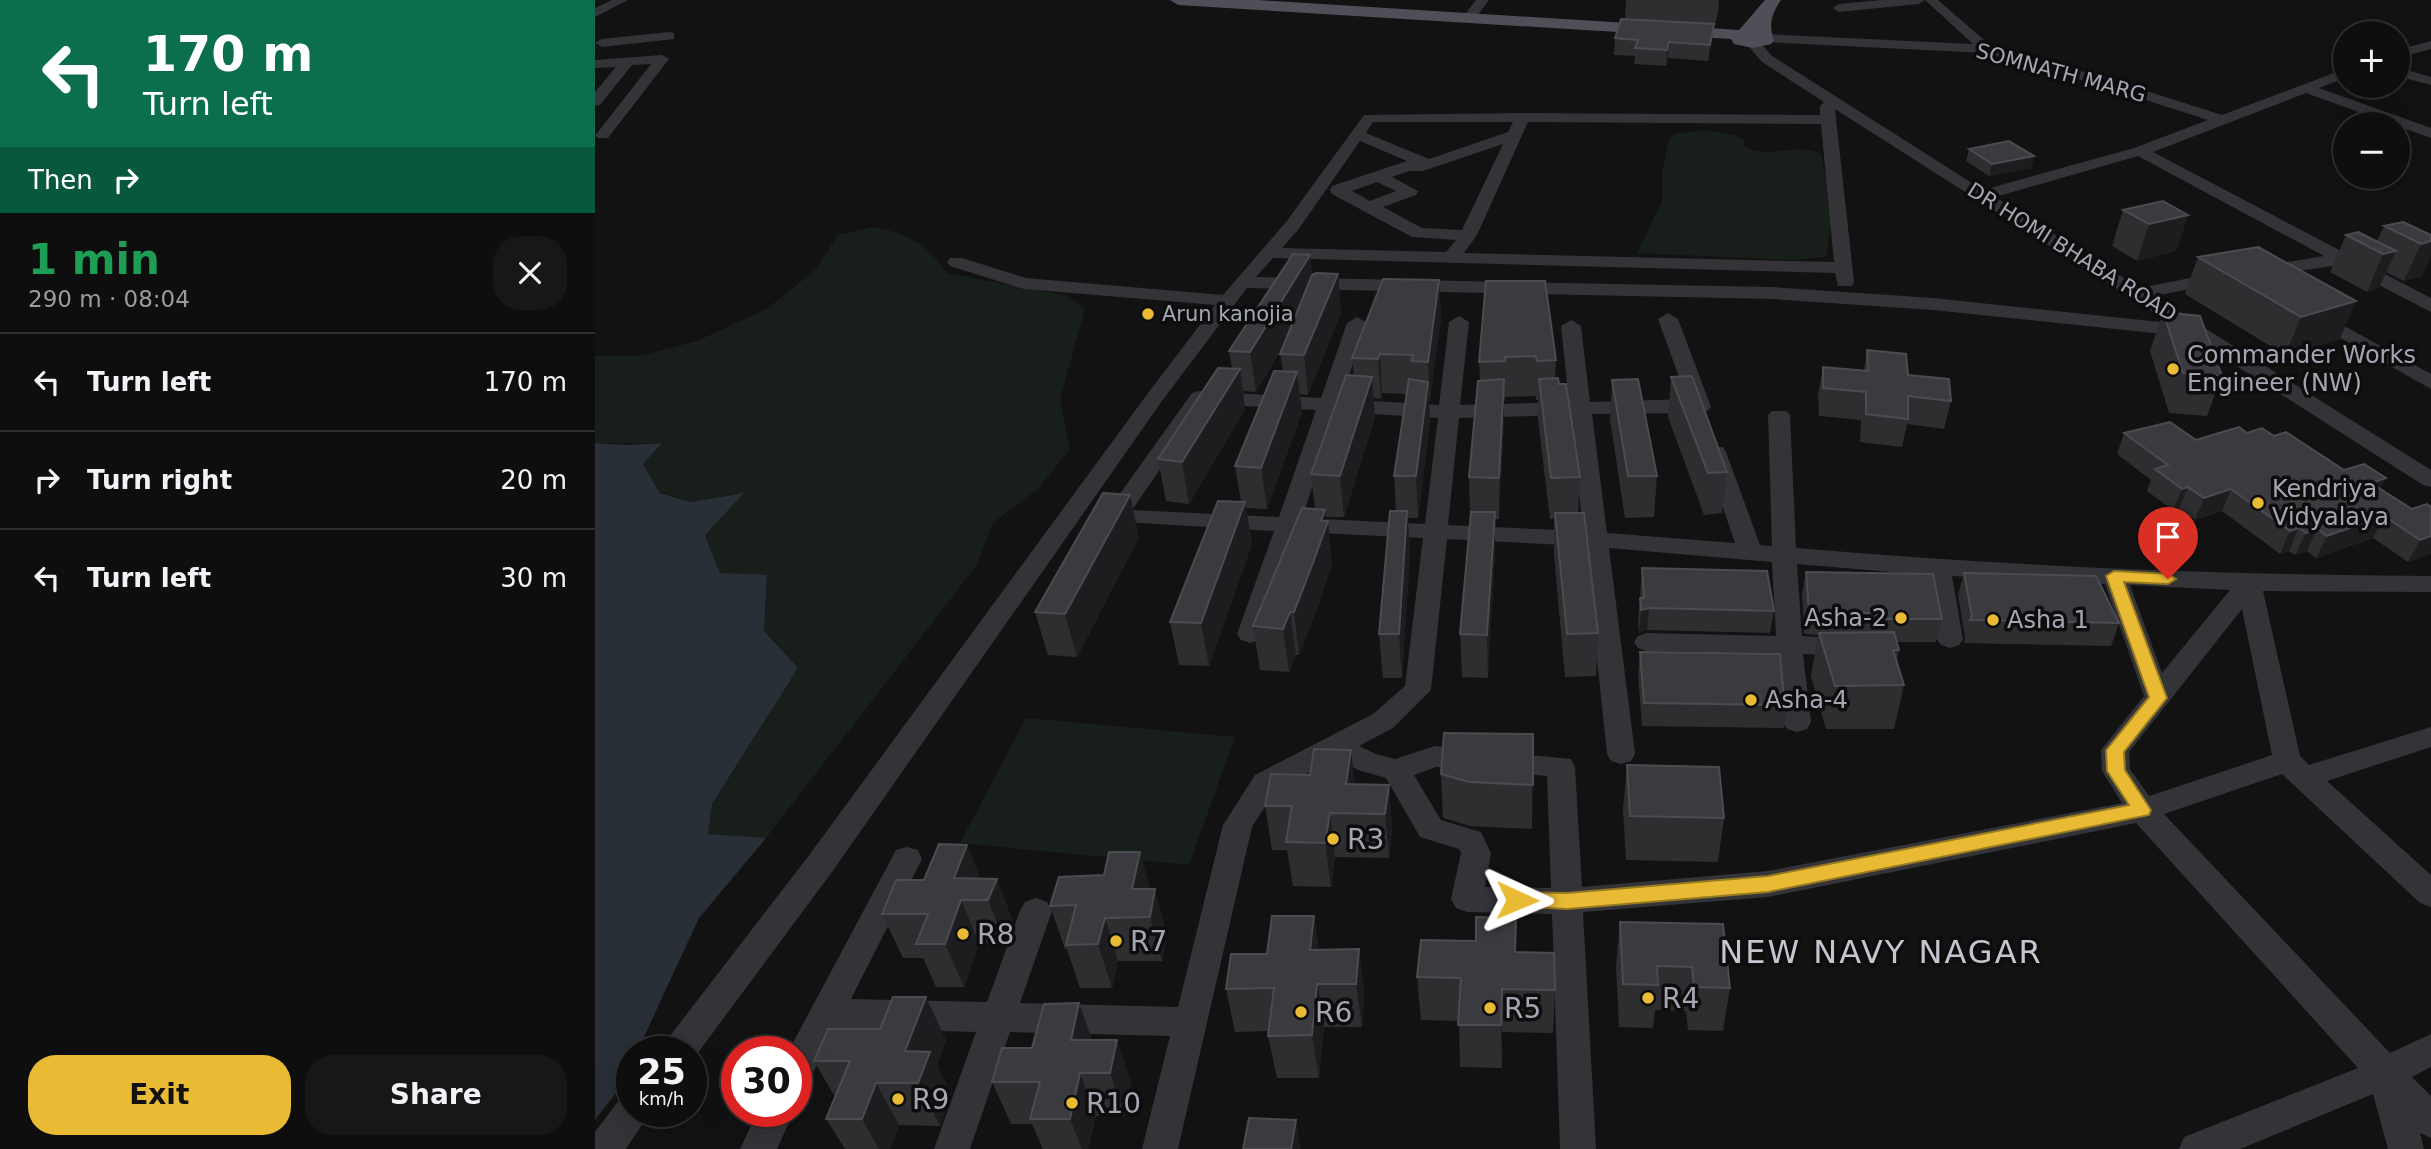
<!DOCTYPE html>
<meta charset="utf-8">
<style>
:root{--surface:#0e0e0e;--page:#171717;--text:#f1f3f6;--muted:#9b9c9e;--line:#2e2e2e;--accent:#e9bb34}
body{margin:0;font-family:"DejaVu Sans",sans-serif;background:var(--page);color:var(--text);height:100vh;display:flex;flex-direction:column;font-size:26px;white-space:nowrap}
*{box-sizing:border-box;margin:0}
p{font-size:23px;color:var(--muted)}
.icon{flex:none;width:38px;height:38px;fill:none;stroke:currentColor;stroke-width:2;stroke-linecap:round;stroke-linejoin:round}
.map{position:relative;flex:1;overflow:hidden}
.side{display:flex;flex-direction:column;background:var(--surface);width:595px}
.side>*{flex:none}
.top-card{background:#0b6e4f;color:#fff;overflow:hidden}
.buttons{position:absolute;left:1738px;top:21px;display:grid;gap:14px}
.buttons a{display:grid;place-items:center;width:77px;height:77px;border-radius:50%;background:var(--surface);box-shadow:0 7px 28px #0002,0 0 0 2px var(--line);font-size:35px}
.speed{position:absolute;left:21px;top:1036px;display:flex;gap:14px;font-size:35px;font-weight:700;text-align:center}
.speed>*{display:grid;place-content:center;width:91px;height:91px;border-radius:50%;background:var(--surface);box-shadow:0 7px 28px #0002,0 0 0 2px var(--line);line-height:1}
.speed small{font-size:18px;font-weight:400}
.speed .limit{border:10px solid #d22;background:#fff;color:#111}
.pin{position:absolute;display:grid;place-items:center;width:60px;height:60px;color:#fff;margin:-72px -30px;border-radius:50% 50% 50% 0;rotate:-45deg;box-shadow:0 0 7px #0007}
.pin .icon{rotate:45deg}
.me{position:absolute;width:77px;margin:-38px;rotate:91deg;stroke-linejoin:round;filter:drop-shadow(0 0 5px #0008)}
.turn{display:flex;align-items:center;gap:24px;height:147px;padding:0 28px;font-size:32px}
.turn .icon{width:91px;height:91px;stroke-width:2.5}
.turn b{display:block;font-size:49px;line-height:60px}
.then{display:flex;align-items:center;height:66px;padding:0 28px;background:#0003;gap:14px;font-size:26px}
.round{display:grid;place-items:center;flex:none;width:74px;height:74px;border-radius:28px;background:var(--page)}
.head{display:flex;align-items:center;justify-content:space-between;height:119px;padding:0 28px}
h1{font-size:42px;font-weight:700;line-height:52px;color:#1e9e55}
.button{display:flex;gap:14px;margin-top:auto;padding:14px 28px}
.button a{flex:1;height:80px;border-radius:28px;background:var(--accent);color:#111;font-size:28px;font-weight:700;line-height:80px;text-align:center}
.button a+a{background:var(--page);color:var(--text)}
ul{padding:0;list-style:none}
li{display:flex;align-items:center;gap:21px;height:98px;padding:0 28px;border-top:2px solid var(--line)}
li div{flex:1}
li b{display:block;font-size:26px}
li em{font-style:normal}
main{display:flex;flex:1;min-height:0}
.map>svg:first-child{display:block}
</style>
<main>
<section class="side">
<div class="top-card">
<div class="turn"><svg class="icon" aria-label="left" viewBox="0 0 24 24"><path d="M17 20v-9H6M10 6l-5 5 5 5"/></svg><div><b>170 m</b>Turn left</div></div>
<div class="then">Then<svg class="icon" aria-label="right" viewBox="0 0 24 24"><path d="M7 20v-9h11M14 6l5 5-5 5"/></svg></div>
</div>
<div class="head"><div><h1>1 min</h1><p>290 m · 08:04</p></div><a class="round"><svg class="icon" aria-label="close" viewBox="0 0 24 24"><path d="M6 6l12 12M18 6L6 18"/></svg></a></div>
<ul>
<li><svg class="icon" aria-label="left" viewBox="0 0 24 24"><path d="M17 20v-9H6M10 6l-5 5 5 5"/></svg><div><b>Turn left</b></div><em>170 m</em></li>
<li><svg class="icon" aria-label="right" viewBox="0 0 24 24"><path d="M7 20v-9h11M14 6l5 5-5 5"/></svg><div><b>Turn right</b></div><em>20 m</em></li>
<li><svg class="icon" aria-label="left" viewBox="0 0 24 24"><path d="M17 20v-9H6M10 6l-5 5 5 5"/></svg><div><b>Turn left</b></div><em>30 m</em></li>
</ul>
<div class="button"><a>Exit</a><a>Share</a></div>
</section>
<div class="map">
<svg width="1836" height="1149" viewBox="0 0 1836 1149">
<rect width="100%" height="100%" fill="#121213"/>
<path fill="#181e19" d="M1109,130L1139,135L1149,140V146C1174,160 1200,142 1226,154L1238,212L1231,257L1199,260L1042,253L1067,201V172L1074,139L1080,134Z
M278,227C315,234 329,242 352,273L473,296L490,309L465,399L475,449L443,489L398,523L382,565L171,838L113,834L117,804L203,668L169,631L172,576L125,573L110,535L148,493L95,502L65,492L48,464L66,443H0V356H44L102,341L173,308L220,270L243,235Z
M431,718L640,737L594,865L365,843Z"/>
<path fill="#292f36" d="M0,443L31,445L67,443L48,464L65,493L95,502L149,493L110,535L125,573L172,575L169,631L203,668L117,804L113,834L171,838L104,918L42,1052H37C37,1078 15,1100 0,1120Z"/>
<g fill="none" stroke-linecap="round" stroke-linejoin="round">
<path fill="#333338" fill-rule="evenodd" d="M17,0H33L0,17V8Z
M881,0H894L879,20H869L868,17Z
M1286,0H1343L1396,46L1511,78L1627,115L1750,69V78L1724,88L1836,128V138L1711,93L1558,152L1750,253L1759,254L1761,259L1836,298V312L1745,265L1668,276L1662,275L1659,271L1662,267L1729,256L1543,156L1400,197L1545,288L1625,272L1631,274L1634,278L1631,282L1559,296L1836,470V487L1828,485L1596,337L1338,310L1177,299L652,288L567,401L237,872L96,1062V1052H66L71,1041L215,854L553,393L620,305L429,289L355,266L352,262L355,258H367L431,278L628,295L691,222L769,115L928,113L1225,115V106L1229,102L1167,62L1151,43L1158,39L1163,40L1177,56L1388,190L1539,148L1613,120L1501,84L1390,53L1170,42L1163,38L1170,34L1378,44L1330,0L1324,4L1244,12L1238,8L1244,4ZM1240,109L1575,323L1338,298L1177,287L661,277L678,258L1240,273L1243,286H1257L1259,282ZM778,122H918L913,132L834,159L771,133ZM933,122L1226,124L1239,262L869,253L882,235ZM765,141L812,161L737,186L735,190L737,194L817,237L861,240L851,252L687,248L703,230ZM908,144L867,230L827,228L788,207L821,195L823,191L797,177L814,171H828ZM782,182L801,191L775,201L757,191Z
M74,32L79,33V39L7,47L0,43L7,39Z
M1836,41V49L1802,58V50Z
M67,55L74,59L13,138H3L0,135L3,132L56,64L37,65L5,105L0,106V92L21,67L0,68V60Z
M1802,67L1836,77V85L1802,76Z
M1719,309L1836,374V389L1712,319L1709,315Z
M1073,313L1083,319L1116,407L1112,411L1105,413L997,414L1012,533L1140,543L1109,452L1112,447H1128L1131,452L1165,545L1177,546L1173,415L1177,411H1191L1195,415L1201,548C1412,566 1624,575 1836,576V592L1668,591L1705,756L1714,765L1836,727V747L1732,781L1836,875V907L1825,903L1687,774L1569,814L1795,1053L1836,1034V1067L1817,1077L1836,1096V1138L1825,1133L1829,1149H1793L1778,1094L1645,1149H1584L1589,1137L1763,1068L1541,823L1173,897L988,912L1001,1149H965L957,914L872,912L861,908L856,899L866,853L864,849L825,837L791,778L763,770L741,758L680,791L657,827L583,1149H547L575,1036L415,1032L375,1149H339L381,1032L241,1028L213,1082L201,1087V1052H193L301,850L312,847L323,850L327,859L256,999L392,1002L425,911L430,902L441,898L452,902L457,911L425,1003L583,1007L628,825L660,775L778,714L810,686L828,538L702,532L668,634L664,640L655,643L646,640L642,634L679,531L513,521L509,516L597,393L604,391L726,398L752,323L762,317L772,323L746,399L844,405L854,322L864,316L874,322L865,405L974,402L966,326L976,320L986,326L995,402L1092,399L1063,319ZM610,404L721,410L684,517L537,510ZM742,412L843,418L830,524L707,518ZM976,415L988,531L853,525L864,418ZM852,539L990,546L1012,754L1016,761L1026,764L1036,761L1040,754L1014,548L1177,562L1181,636L1052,633L1043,636L1039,642L1043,648L1052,651L1182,653L1188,722L1192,729L1202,732L1212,729L1216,722L1208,654L1253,655L1262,652L1266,646L1262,640L1207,636L1202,564L1332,575L1342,639L1346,645L1355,648L1364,645L1368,639L1357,576L1510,584L1549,696L1506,750L1507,771L1527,803L1173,871L987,887L980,767L976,759L840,746L800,759L781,754L764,746L798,728L836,690ZM1535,585L1635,590L1567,673ZM1647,609L1677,755L1554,796L1535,769L1534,752ZM841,767L952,776L956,888L890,887L896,853L886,832L846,820L819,775Z
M37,1095V1111H56L31,1149H0V1132L25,1099Z
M163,1111H199L182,1149H145Z"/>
<path fill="#4f5057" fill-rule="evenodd" d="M575,0H662L1144,30L1170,0H1186C1177,13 1173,25 1179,40L1176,44L1158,48L1139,44L1136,39L583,5Z"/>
</g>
<path fill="#2e2e31" d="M1031,0H1124L1123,12L1120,26H1119L1117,40L1113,61L1073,58L1071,66L1039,64L1040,56L1019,55L1020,38L1030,19Z
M1374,149L1439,156L1436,168L1394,176L1371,161Z
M1528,210L1593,215L1581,251L1542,261L1517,246Z
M1789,226L1836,235L1827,276L1809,281L1791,272L1784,288L1772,292L1735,272L1751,235L1782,241Z
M715,255L717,275L743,274L746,312L713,395L705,394L707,412L672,509L651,508L657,544L614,666L584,665L575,622L646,502L640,466L688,371L685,354L691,341L661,392L648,391L650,409L594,504L571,501L563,459L637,369L634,351Z
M1603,257L1745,339L1690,355L1590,294Z
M844,280L846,318L834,402L835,422L823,518H813L815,553L807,678H788L784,634L801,511L799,476L812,394L787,393L786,399L779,398L780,417L749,517H731L737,563L724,603L704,655H701L694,672L665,670L658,626L720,509L716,474L759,376L757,358Z
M891,281L961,360L960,378L985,477L983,513L1003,633L1001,676L970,677L959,555V519H955L943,419V400H941V396L910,397V401H909V419L904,519H900V554L893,678L867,677L865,634L875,519L874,477L885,381L884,362Z
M1568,312L1627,376L1612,416L1574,413L1555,351Z
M1272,350L1356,401L1349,429L1312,424L1307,447L1265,442L1266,420L1224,416L1223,394L1228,367L1269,370Z
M1076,377L1132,472L1127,513L1109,515L1073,417Z
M1017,380L1062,476L1059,517L1030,518L1015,420Z
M1529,433L1601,440L1652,433L1679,436L1786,489L1836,554L1813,562L1778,538L1721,558L1712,551L1700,555L1694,551L1685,554L1627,511L1600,520L1584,508L1578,510L1552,491L1556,480L1522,454Z
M544,537L482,657L453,655L440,612Z
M1047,568L1179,611L1175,633L1052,630L1044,633L1043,621L1045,598Z
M1211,572L1347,619L1341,642H1302L1304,650L1302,660L1309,685L1299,729H1231L1216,676L1223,635L1209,634L1207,594Z
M1369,573L1524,623L1516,646L1369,643L1370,637L1363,595Z
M1045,652L1189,699L1193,705L1189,728L1047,726L1043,674Z
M938,734L937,829L875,826L848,818L846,774Z
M1032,765L1129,818L1123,862L1031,860L1028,809Z
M760,784L794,785L797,829L794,858L740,857L736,887L698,886L692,850H677L670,806Z
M372,845L385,878L402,879L418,922L410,944L384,943L369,987H341L328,958H308L287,914Z
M545,852L555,889L572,933L567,961H523L517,988H485L472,949H470L455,906L509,875Z
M1025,922L1135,988L1128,1031L1093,1030L1091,1011L1060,1010L1058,1028L1024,1027L1021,965Z
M881,941L921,952L960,990L958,1033L907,1032V1068L865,1067L864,1021L826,1020L822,977Z
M724,949H764L769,992L767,1027H729L724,1078H682L673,1036L674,1031L640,1032L631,989L672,954Z
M484,1003L497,1040L536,1082L530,1116H501L493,1149H448L437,1124H416L397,1082L437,1048Z
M351,1040L342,1066L356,1094L345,1126L304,1125L295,1149H250L231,1119L240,1097L219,1061Z"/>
<path fill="#1d1d1f" d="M1119,24L1117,40L1113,61L1115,45Z
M1074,42L1073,58L1071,66L1072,50Z
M1439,156L1436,168L1394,176L1397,164Z
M1593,215L1581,251L1542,261L1554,224Z
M1836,241V256L1827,276L1809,281L1826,244Z
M1801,251L1784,288L1772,292L1788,254Z
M715,255L719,292L661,392L655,352Z
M743,274L746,312L713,395L709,355Z
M844,280L846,318L835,402L833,362Z
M1761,301L1745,339L1690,355L1706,317Z
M785,354L787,393L786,399L783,359Z
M645,369L650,409L594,504L587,462Z
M702,372L707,412L672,509L666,468Z
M777,377L780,417L749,517L745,476Z
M909,379V419L904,519V478Z
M833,382L835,422L823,518L821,476Z
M1791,478L1780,499L1776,483Z
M1593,487L1584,508L1578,510L1587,489Z
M1636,489L1627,511L1600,520L1609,498Z
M535,495L544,537L482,657L470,614Z
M650,502L657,544L614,666L606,623Z
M730,510L732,524L733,521L737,563L724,603L704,655L699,612L726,521Z
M812,511L815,553L807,678L804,634Z
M900,512V554L893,678L892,635Z
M1789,516L1778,538L1721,558L1732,536Z
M1704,528L1694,551L1685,554L1695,531Z
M1722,529L1712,551L1700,555L1711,533Z
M1836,536V554L1813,562L1825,540Z
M1054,608L1052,630L1044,633L1046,610Z
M695,612L701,655L694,672L688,629Z
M756,750L761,793L751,784Z
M794,785L797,829L794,858L790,814Z
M735,813L740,857L736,887L730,843Z
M372,845L389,888L359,878Z
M545,852L557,896L537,889Z
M402,879L418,922L410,944L393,900Z
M560,889L572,933L567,961L555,917Z
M366,900L384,943L369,987L350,944Z
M719,916L726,959L723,986L729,1027L724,1078L717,1035L715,950Z
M510,918L523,961L517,988L503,944Z
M764,949L769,992L767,1027L761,984Z
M907,989V1068L906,1025Z
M331,997L351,1040L342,1066L356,1094L345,1126L323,1083L310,1051Z
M484,1003L499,1046L476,1040Z
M522,1040L536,1082L530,1116L515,1073Z
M485,1073L501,1116L493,1149H487L475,1119Z
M281,1083L304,1125L295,1149H284L267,1119Z
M701,1120L706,1149H696Z"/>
<path fill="#3b3b3f" stroke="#4b4c51" stroke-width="2" d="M1026,19L1119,24L1115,45L1074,42L1072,50L1040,48L1043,40L1020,38Z
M1414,141L1439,156L1397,164L1374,149Z
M1568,201L1593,215L1554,224L1528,210Z
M1808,222L1836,235V241L1826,244L1789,226Z
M1763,232L1801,251L1788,254L1751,235Z
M1663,247L1761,301L1706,317L1603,257Z
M698,254L715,255L655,352L634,351Z
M721,273L743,274L709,355L685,354L717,275Z
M788,279L844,280L833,362L817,361L818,355L785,354L783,359L757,358Z
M891,281H950L961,360L942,361L941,356L910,357V361L884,362Z
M1568,312L1605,316L1627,376L1588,373Z
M1272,350L1311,354L1313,375L1354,379L1356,401L1313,396V419L1271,414V392L1228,388V367L1273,371Z
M623,368L645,369L587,462L563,459Z
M679,371L702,372L666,468L640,466Z
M751,375L777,377L745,476L716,474Z
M1097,376L1132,472L1113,473L1076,377Z
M963,378L964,384H971L985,477L956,478L944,379Z
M814,379L833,382L821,476H799Z
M909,379L904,478L874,477L883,381Z
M1043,379L1062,476H1033L1017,380Z
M1575,422L1601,440L1644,427L1652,433L1667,428L1679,436L1691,432L1749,470L1769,464L1791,478L1776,483L1817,509L1832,504L1836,507V536L1825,540L1789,516L1732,536L1722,529L1711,533L1704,528L1695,531L1636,489L1609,498L1593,487L1587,489L1560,469L1573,465L1529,433Z
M508,493L535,495L470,614L440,612Z
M623,501L650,502L606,623L575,622Z
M707,508L730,510L726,521H733L719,560L699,612H695L688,629L658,626Z
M795,511H812L804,634H784Z
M876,512H900L892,635L865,634Z
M960,513H989L1003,633L972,634Z
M1047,568L1172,571L1179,611L1054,608L1046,610L1045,598H1049Z
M1211,572L1338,574L1347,619H1290L1277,613L1214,612Z
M1369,573L1501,576L1524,623L1375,620L1377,616Z
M1299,632L1304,650H1298L1309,685L1240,686L1224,633Z
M1045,652L1185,654L1189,699L1193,705L1049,703Z
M849,733L938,734V785L874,782L846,774Z
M719,749L756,750L751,784L794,785L790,814L735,813L730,843L691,842L697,806H670L676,774L715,775Z
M1032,765L1124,767L1129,818L1035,816Z
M344,844L372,845L359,878L402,879L393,900H366L350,944H321L333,914H287L301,880H329Z
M514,852H545L537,889H560L555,917L510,918L503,944L471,945L481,905L455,906L464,877L509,875Z
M677,916H719L715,950L764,949L761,984H722L717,1035L673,1036L679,988L631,989L636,954H672Z
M881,917L921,918L920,952L959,953L960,990L907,989L906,1025H863L866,978L822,977L826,940L881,941Z
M1025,922L1128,924L1135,988L1099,987L1097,967L1062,966L1063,985L1028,984Z
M298,997H331L310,1051L335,1052L323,1083H281L267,1119H231L255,1061H219L233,1029H285Z
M484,1003L476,1040H522L515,1073H485L475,1119H435L445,1082H397L407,1048H437L449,1004Z
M654,1118L701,1120L696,1149H648Z"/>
<path fill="#e9bb34" stroke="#977a22" stroke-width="2" d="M1519,571L1573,574L1581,579L1573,584L1529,582L1572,698L1529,752L1530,770L1556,810L1554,815L1173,892L972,909L915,906L912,900L915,894L922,892L972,893L1173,876L1534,805L1512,771L1511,750L1554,697L1511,576Z"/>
<g fill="#e9bb34" stroke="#0d0d0e" stroke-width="2.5">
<circle cx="553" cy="314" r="7"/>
<circle cx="1578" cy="369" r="7"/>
<circle cx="1663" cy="503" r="7"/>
<circle cx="1306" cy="618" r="7"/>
<circle cx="1398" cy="620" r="7"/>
<circle cx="1156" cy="700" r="7"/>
<circle cx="738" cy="839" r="7"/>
<circle cx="368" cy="934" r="7"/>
<circle cx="521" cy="941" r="7"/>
<circle cx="1053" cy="998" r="7"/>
<circle cx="895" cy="1008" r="7"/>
<circle cx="706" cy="1012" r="7"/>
<circle cx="303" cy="1099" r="7"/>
<circle cx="477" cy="1103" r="7"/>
</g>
<g text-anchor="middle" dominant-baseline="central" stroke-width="7" stroke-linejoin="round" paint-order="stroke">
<g font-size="21" fill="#a4a7b3" stroke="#0d0d0e">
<text transform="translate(1466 73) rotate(15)">SOMNATH MARG</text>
<text transform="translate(1477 252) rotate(32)">DR HOMI BHABA ROAD</text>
</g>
<g font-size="21" fill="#a4a7b3" stroke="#0d0d0e" text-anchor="start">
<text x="567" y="314">Arun kanojia</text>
</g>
<g font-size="24" fill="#a4a7b3" stroke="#0d0d0e" text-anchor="start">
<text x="1592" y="355">Commander Works<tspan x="1592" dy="28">Engineer (NW)</tspan></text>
<text x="1677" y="489">Kendriya<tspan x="1677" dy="28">Vidyalaya</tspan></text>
<text x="1292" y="618" text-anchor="end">Asha-2</text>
<text x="1412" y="620">Asha 1</text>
<text x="1170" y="700">Asha-4</text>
</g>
<g font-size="28" fill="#a4a7b3" stroke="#0d0d0e" text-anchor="start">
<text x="752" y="839">R3</text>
<text x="382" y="934">R8</text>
<text x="535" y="941">R7</text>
<text x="1067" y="998">R4</text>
<text x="909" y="1008">R5</text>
<text x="720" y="1012">R6</text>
<text x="317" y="1099">R9</text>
<text x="491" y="1103">R10</text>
</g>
<g font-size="32" letter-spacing="2" fill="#c4c6cf" stroke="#0d0d0e">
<text x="1286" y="952">NEW NAVY NAGAR</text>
</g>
</g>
</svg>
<div class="buttons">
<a>+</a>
<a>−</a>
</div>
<div class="speed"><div>25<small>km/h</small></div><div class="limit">30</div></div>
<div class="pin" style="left:1573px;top:579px;background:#d93025"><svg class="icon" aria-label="arrive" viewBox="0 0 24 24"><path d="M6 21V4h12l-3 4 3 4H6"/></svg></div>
<svg class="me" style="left:922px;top:900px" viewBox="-20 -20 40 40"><path d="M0-17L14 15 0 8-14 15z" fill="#e9bb34" stroke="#fff" stroke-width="4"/></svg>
</div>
</main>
